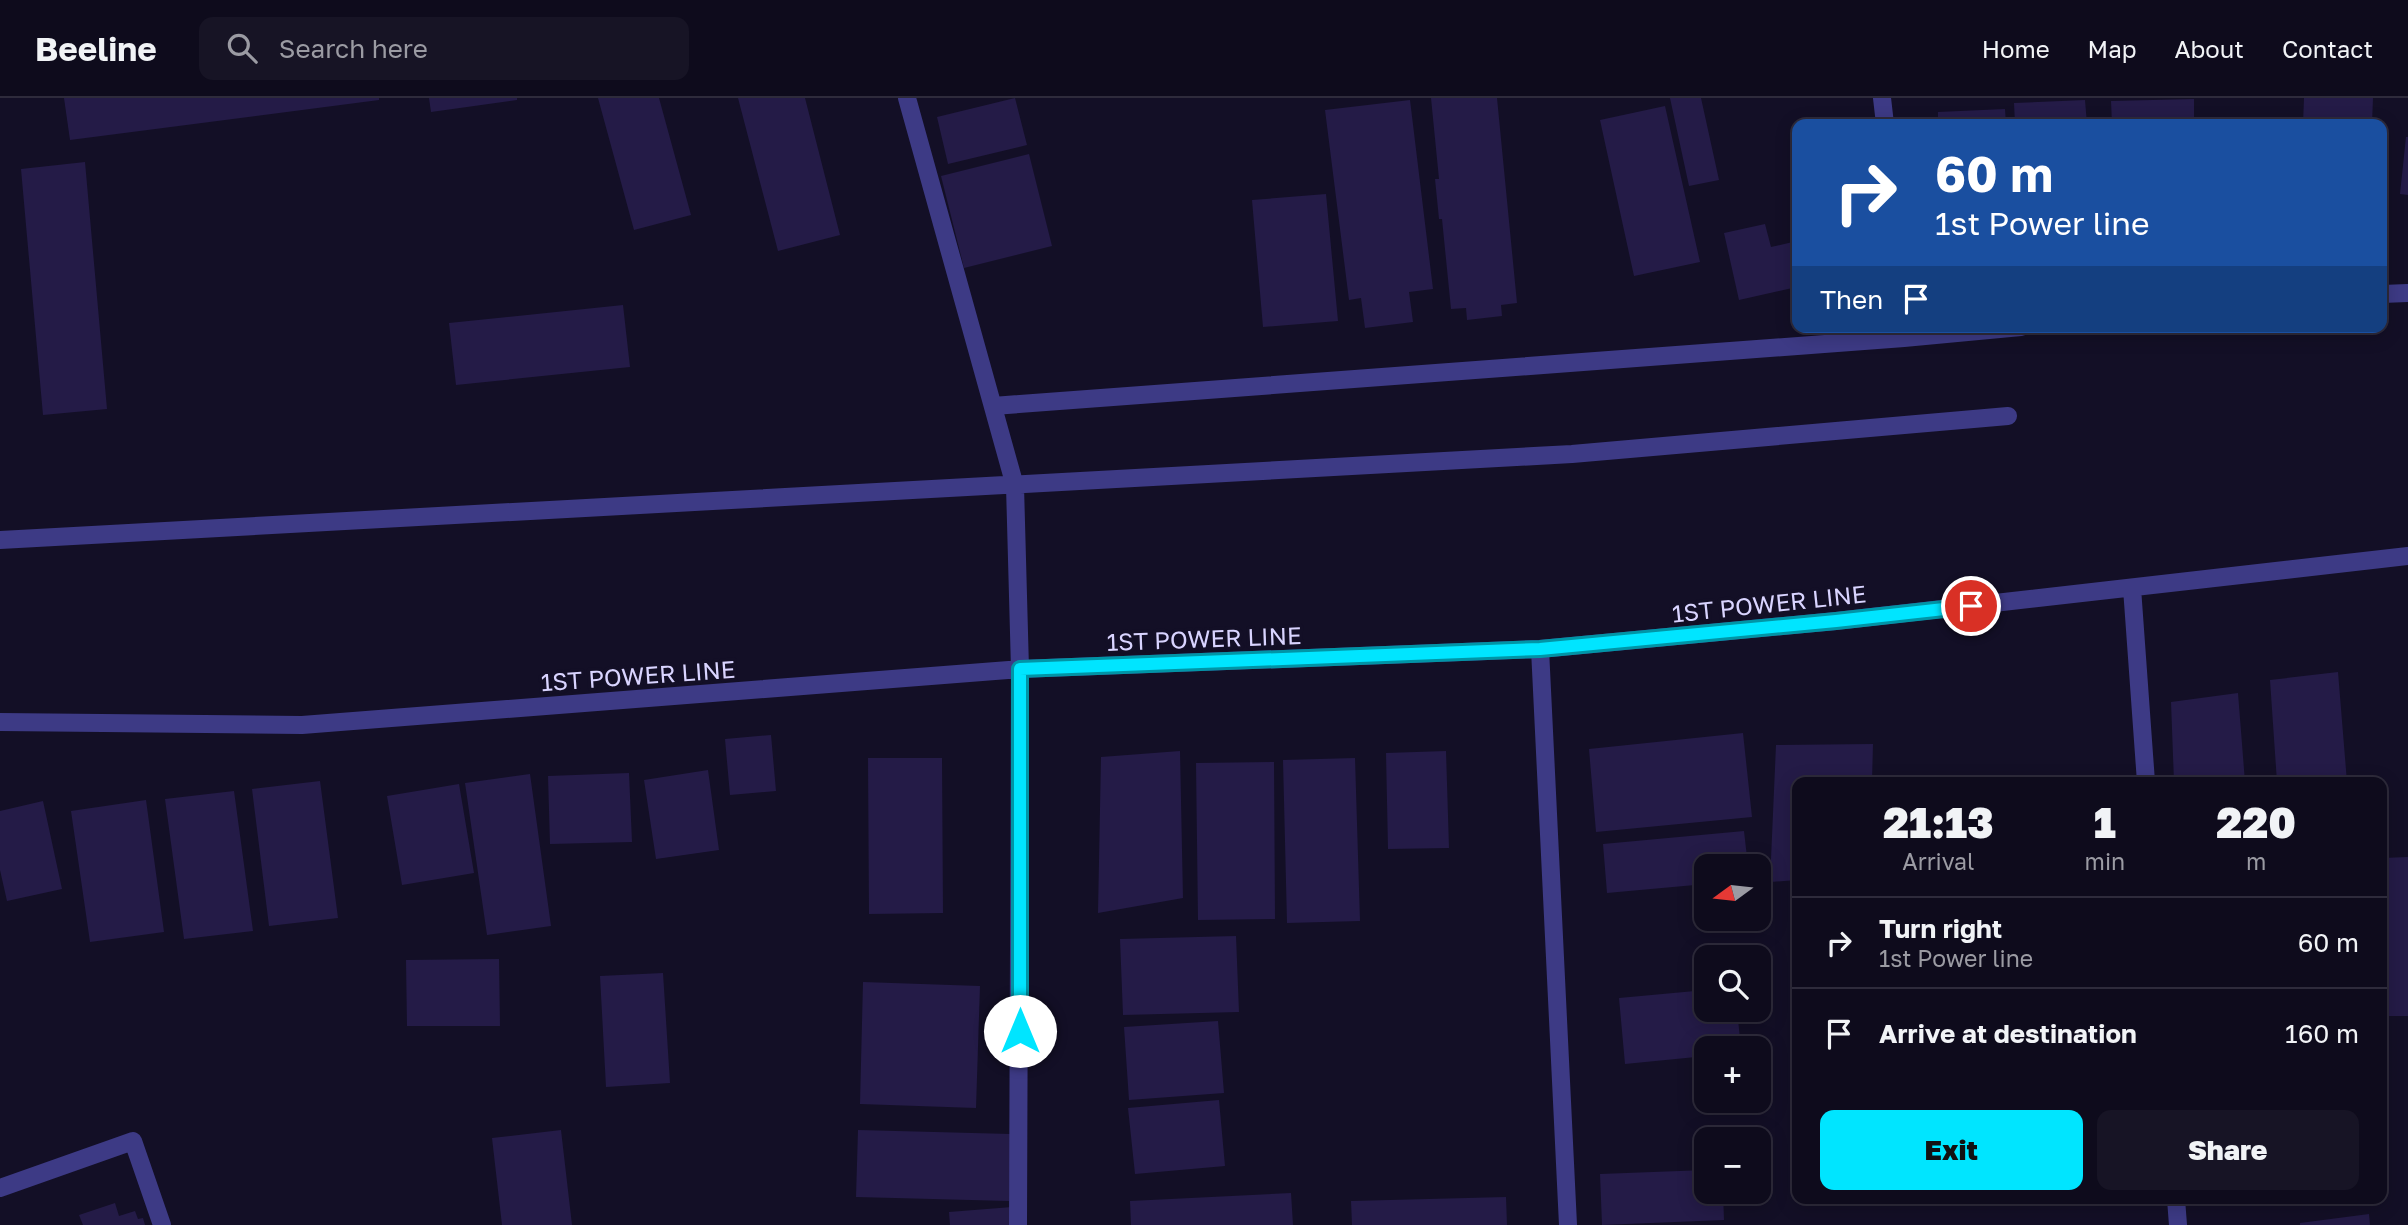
<!DOCTYPE html>
<meta charset="utf-8">
<style>
:root{--surface:#0e0b1c;--page:#171425;--text:#f1f3f6;--muted:#9b9ba3;--line:#2e2b3b;--accent:#00e5ff}
body{margin:0;font-family:"Golos Text",sans-serif;background:var(--page);color:var(--text);height:100vh;display:flex;flex-direction:column;font-size:26px;white-space:nowrap}
*{box-sizing:border-box;margin:0}
p{font-size:23px;color:var(--muted)}
.icon{flex:none;width:38px;height:38px;fill:none;stroke:currentColor;stroke-width:2;stroke-linecap:round;stroke-linejoin:round}
.map{position:relative;flex:1;overflow:hidden}
.details{position:absolute;left:1792px;top:679px;width:595px;height:427px;display:flex;flex-direction:column;background:var(--surface);border-radius:14px;box-shadow:0 4px 18px #0003,0 0 0 2px var(--line)}
.details>*{flex:none}
.top-card{position:absolute;left:1792px;top:21px;width:595px;height:214px;border-radius:14px;box-shadow:0 4px 18px #0003,0 0 0 2px var(--line);background:#1a4fa0;color:#fff;overflow:hidden}
.needle{width:46px;rotate:255deg}
.buttons{position:absolute;left:1694px;top:756px;display:grid;gap:14px}
.buttons a{display:grid;place-items:center;width:77px;height:77px;border-radius:14px;background:var(--surface);box-shadow:0 4px 18px #0003,0 0 0 2px var(--line);font-size:35px}
.pin{position:absolute;display:grid;place-items:center;width:60px;height:60px;color:#fff;margin:-30px;border:4px solid #fff;border-radius:50%;box-shadow:0 2px 7px #0007}
.me{position:absolute;width:77px;margin:-38px;rotate:0deg;stroke-linejoin:round;filter:drop-shadow(0 0 5px #0008)}
.turn{display:flex;align-items:center;gap:24px;height:147px;padding:0 28px;font-size:32px}
.turn .icon{width:91px;height:91px;stroke-width:2.5}
.turn b{display:block;font-size:49px;line-height:60px}
.then{display:flex;align-items:center;height:66px;padding:0 28px;background:#0003;gap:14px;font-size:26px}
.eta{display:flex;justify-content:space-evenly;align-items:center;height:119px;text-align:center}
.eta b{font-size:42px;font-weight:800;line-height:49px}
.cta{display:flex;gap:14px;margin-top:auto;padding:14px 28px}
.cta a{flex:1;height:80px;border-radius:14px;background:var(--accent);color:#111;font-size:28px;font-weight:800;line-height:80px;text-align:center}
.cta a+a{background:var(--page);color:var(--text)}
ul{padding:0;list-style:none}
li{display:flex;align-items:center;gap:21px;height:91px;padding:0 28px;border-top:2px solid var(--line)}
li div{flex:1}
li b{display:block;font-size:26px}
li em{font-style:normal}
header{display:flex;align-items:center;gap:42px;box-sizing:border-box;height:98px;padding:0 35px;background:var(--surface);border-bottom:2px solid var(--line)}
header strong{font-size:33px}
nav{display:flex;gap:38px;margin-inline-start:auto;font-size:24px}
.search{width:490px;height:63px;background:var(--page);display:flex;align-items:center;gap:18px;box-sizing:border-box;padding:0 24px;border-radius:14px;color:var(--muted);font-size:26px}
.map>svg:first-child{display:block}
</style>
<header>
<strong>Beeline</strong>
<div class="search"><svg class="icon" aria-label="search" viewBox="0 0 24 24"><circle cx="10" cy="10" r="6"/><path d="M15 15l6 6"/></svg>Search here</div>
<nav><a>Home</a><a>Map</a><a>About</a><a>Contact</a></nav>
</header>
<div class="map">
<svg width="2408" height="1127" viewBox="0 0 2408 1127">
<rect width="100%" height="100%" fill="#130f26"/>
<path fill="#241b47" d="M64,0H379V2L70,42Z
M429,0H517V2L431,14Z
M598,0H659L691,117L634,132Z
M738,0H805L840,137L778,153Z
M1015,0L1027,47L948,66L937,19Z
M1431,0H1497L1517,205L1501,207L1502,218L1467,222L1466,210L1451,211L1442,121H1439L1435,81H1439Z
M1670,0H1701L1719,82L1689,88Z
M2304,0H2373L2372,26H2303Z
M2194,1V26H2112L2111,3Z
M1410,2L1433,191L1409,194L1413,224L1365,230L1361,200L1349,202L1325,12Z
M2085,2L2087,26H2015L2014,5Z
M1665,8L1700,164L1634,178L1600,22Z
M2005,11L2006,26H1938V14Z
M2406,39H2408V97L2400,96Z
M1029,56L1052,148L964,170L941,78Z
M85,64L107,311L43,317L21,71Z
M1326,96L1338,223L1263,229L1252,102Z
M1765,126L1771,149L1797,143V189L1739,202L1724,135Z
M623,207L630,269L456,287L449,225Z
M2338,574L2347,684H2277L2270,582Z
M2238,595L2245,684H2174L2171,604Z
M1743,635L1752,719L1596,734L1589,651Z
M771,637L776,693L730,697L725,641Z
M1873,646L1872,684H1797V782L1770,784L1776,647Z
M1180,653L1183,800L1098,815L1101,659Z
M1446,653L1449,750L1388,751L1386,655Z
M868,660H942L943,815L869,816Z
M1355,660L1360,823L1287,825L1283,662Z
M1274,664L1275,821L1198,822L1196,665Z
M708,672L719,752L656,761L644,682Z
M629,675L632,744L550,746L548,678Z
M530,676L551,828L487,837L465,685Z
M320,683L338,820L269,828L252,691Z
M459,686L474,775L402,787L387,698Z
M234,693L253,833L184,841L165,701Z
M146,702L164,834L90,844L71,713Z
M43,703L62,791L7,803L0,772V713Z
M1744,733L1748,768H1706V786L1607,795L1603,746Z
M2408,759V918H2382V760Z
M1236,838L1239,914L1123,917L1120,841Z
M499,861L500,928H407L406,862Z
M663,875L670,985L606,989L600,878Z
M863,884L980,888L976,1010L860,1006Z
M1706,892V912H1737L1741,950H1706V958L1625,966L1619,900Z
M1218,923L1224,995L1129,1002L1124,929Z
M1219,1002L1225,1068L1135,1076L1128,1010Z
M561,1032L572,1127H502L492,1040Z
M858,1032L1011,1036L1009,1103L856,1099Z
M1706,1072V1094H1723L1724,1122L1602,1127L1600,1076Z
M1291,1095L1293,1127H1131L1130,1103Z
M1506,1099L1507,1127H1352L1351,1103Z
M115,1105L119,1118L135,1113L138,1121L143,1120L145,1127H83L79,1117Z
M1012,1109L1013,1127H950L949,1114Z
M2369,1116L2370,1127H2300V1125Z"/>
<g fill="none" stroke-linecap="round" stroke-linejoin="round">
<path stroke="#3d3a85" stroke-width="18" d="M907,0L1015,388L1020,571L1018,1127
M1882,0L1885,26
M2382,196L2408,195
M993,308L1904,240L2021,229
M0,442L1572,356L2008,318
M2132,490L2146,684
M1540,551L1568,1127
M0,624L302,627L1020,571L1540,551L1836,523L2408,458
M0,1090L133,1043L162,1127
M2176,1101L2178,1127"/>
</g>
<g fill="none" stroke-linecap="round" stroke-linejoin="round">
<defs>
<path id="route" d="M1020,933V571L1540,551L1836,523L1971,508"/>
</defs>
<use href="#route" stroke="#0095a6" stroke-width="18"/>
<use href="#route" stroke="#00e5ff" stroke-width="12"/>
</g>
<g text-anchor="middle" dominant-baseline="central" stroke-width="7" stroke-linejoin="round" paint-order="stroke">
<g font-size="24" fill="#d9d4ff" stroke="#130f26">
<text transform="translate(1769 505) rotate(-6)">1ST POWER LINE</text>
<text transform="translate(1204 540) rotate(-2)">1ST POWER LINE</text>
<text transform="translate(638 577) rotate(-4)">1ST POWER LINE</text>
</g>
</g>
</svg>
<div class="buttons">
<a><svg class="needle" viewBox="-14 -14 28 28"><path d="M0-13l5 13h-10z" fill="#e53935"/><path d="M0 13l5-13h-10z" fill="#9b9ba3"/></svg></a>
<a><svg class="icon" aria-label="search" viewBox="0 0 24 24"><circle cx="10" cy="10" r="6"/><path d="M15 15l6 6"/></svg></a>
<a>+</a>
<a>−</a>
</div>
<div class="pin" style="left:1971px;top:508px;background:#d93025"><svg class="icon" aria-label="arrive" viewBox="0 0 24 24"><path d="M6 21V4h12l-3 4 3 4H6"/></svg></div>
<svg class="me" style="left:1020px;top:933px" viewBox="-20 -20 40 40"><circle r="19" fill="#fff"/><path d="M0-13L10 11 0 6-10 11z" fill="#00e5ff"/></svg>
<div class="top-card">
<div class="turn"><svg class="icon" aria-label="right" viewBox="0 0 24 24"><path d="M7 20v-9h11M14 6l5 5-5 5"/></svg><div><b>60 m</b>1st Power line</div></div>
<div class="then">Then<svg class="icon" aria-label="arrive" viewBox="0 0 24 24"><path d="M6 21V4h12l-3 4 3 4H6"/></svg></div>
</div>
<section class="details">
<div class="eta">
<div><b>21:13</b><p>Arrival</p></div>
<div><b>1</b><p>min</p></div>
<div><b>220</b><p>m</p></div>
</div>
<ul>
<li><svg class="icon" aria-label="right" viewBox="0 0 24 24"><path d="M7 20v-9h11M14 6l5 5-5 5"/></svg><div><b>Turn right</b><p>1st Power line</p></div><em>60 m</em></li>
<li><svg class="icon" aria-label="arrive" viewBox="0 0 24 24"><path d="M6 21V4h12l-3 4 3 4H6"/></svg><div><b>Arrive at destination</b></div><em>160 m</em></li>
</ul>
<div class="cta"><a>Exit</a><a>Share</a></div>
</section>
</div>
